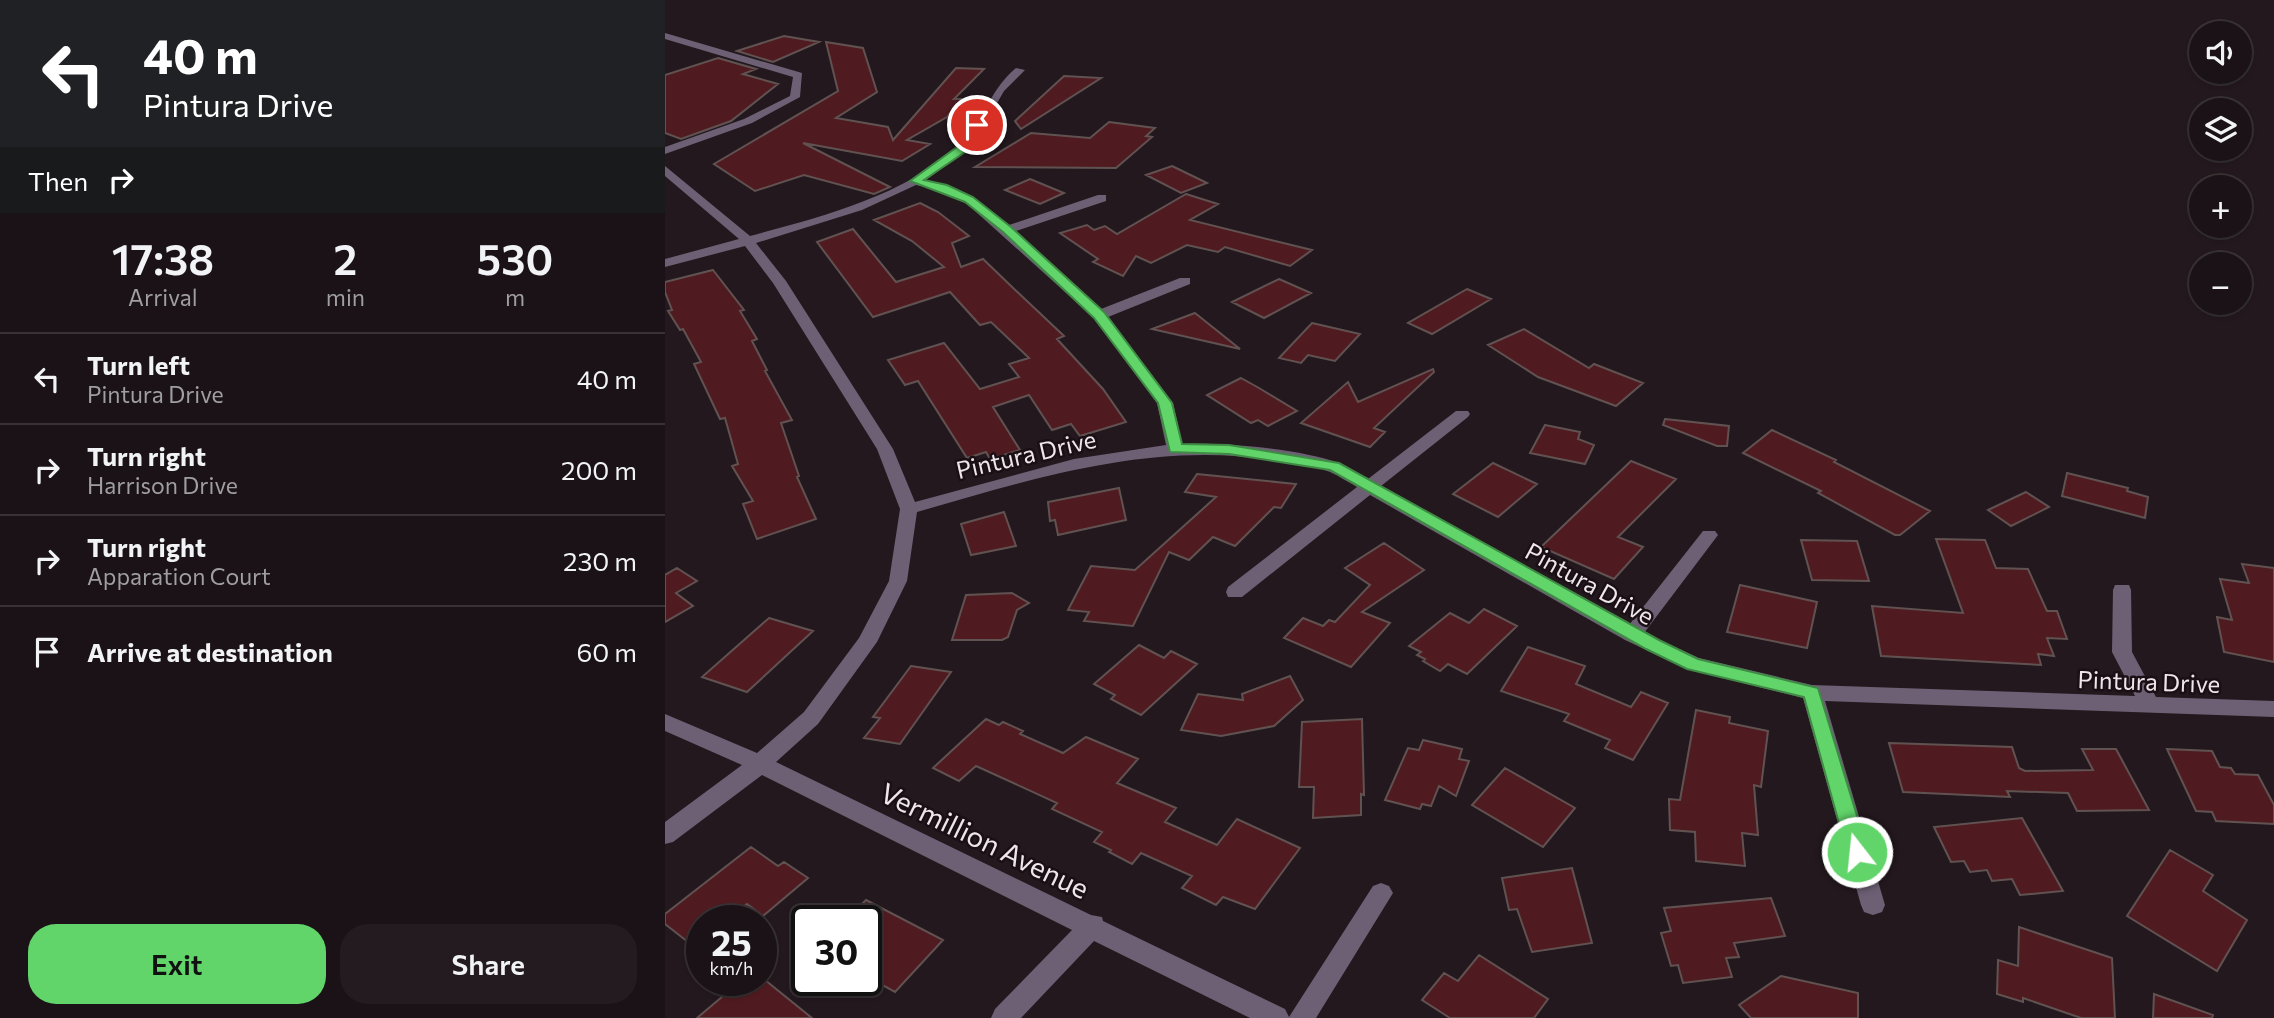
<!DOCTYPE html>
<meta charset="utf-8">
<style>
:root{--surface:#1a1216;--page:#231b1f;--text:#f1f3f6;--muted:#9f9ea1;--line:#383235;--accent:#61d46a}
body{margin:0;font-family:Commissioner,sans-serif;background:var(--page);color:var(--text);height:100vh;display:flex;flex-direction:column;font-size:26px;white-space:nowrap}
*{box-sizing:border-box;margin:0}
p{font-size:23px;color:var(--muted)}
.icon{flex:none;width:38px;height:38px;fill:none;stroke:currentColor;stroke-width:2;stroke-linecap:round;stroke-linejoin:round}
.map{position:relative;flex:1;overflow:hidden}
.drawer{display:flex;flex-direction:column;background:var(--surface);width:665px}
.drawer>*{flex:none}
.hud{background:#202124;color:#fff;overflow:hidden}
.buttons{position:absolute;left:1524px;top:21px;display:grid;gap:14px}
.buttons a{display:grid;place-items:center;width:63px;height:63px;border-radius:50%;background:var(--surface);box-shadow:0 2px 5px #0004,0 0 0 2px var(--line);font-size:35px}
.speed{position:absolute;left:21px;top:905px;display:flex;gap:14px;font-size:35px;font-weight:700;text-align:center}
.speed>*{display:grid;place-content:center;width:91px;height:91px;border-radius:50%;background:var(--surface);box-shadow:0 2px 5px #0004,0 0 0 2px var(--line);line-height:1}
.speed small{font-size:18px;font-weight:400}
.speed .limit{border:4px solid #111;border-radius:10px;background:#fff;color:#111}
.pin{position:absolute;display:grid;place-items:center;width:60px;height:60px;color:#fff;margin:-30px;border:4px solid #fff;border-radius:50%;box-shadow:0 2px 7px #0007}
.me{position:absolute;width:77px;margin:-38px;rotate:344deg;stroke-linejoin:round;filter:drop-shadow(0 0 5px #0008)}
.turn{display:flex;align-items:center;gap:24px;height:147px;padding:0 28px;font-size:32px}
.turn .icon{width:91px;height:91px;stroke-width:2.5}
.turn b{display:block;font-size:49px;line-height:60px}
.then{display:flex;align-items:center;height:66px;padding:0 28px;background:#0003;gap:14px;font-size:26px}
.eta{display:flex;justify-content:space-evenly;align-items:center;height:119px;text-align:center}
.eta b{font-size:42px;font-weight:600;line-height:49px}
.primary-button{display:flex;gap:14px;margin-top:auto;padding:14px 28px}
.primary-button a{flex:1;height:80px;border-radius:28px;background:var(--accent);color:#111;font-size:28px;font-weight:600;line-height:80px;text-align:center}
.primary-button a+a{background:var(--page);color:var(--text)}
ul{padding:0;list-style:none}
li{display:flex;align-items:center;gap:21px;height:91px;padding:0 28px;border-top:2px solid var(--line)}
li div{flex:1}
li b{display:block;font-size:26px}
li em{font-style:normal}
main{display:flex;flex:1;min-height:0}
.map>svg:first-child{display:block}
</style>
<main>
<section class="drawer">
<div class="hud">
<div class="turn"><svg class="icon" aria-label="left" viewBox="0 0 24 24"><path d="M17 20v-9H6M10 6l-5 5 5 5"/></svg><div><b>40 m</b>Pintura Drive</div></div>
<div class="then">Then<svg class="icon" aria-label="right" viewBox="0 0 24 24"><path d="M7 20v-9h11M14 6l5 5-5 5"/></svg></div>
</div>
<div class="eta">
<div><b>17:38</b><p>Arrival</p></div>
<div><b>2</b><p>min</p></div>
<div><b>530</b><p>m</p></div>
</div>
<ul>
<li><svg class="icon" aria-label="left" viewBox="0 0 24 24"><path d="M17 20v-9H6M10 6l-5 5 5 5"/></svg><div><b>Turn left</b><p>Pintura Drive</p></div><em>40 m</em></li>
<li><svg class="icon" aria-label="right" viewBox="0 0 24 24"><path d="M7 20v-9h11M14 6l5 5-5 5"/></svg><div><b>Turn right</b><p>Harrison Drive</p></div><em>200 m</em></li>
<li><svg class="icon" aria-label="right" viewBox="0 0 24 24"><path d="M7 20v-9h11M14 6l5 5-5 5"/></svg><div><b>Turn right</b><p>Apparation Court</p></div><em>230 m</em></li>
<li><svg class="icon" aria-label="arrive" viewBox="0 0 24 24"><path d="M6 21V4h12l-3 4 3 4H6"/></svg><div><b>Arrive at destination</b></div><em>60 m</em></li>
</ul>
<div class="primary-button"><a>Exit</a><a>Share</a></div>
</section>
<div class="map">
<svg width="1609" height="1018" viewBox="0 0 1609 1018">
<rect width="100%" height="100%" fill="#23181e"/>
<path fill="#501b20" stroke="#615252" stroke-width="2" d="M119,36L154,42L108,62L72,51Z
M161,42L198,48L212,92L171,118L223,127L228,140L291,68L319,69L289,99H297L282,117L242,140L265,144L237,161L138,143L225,187L209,194L139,175L90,191L49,164L173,91Z
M53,58L91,69L78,74L113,84L66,121L16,139L0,133V75Z
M399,76L436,78L356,129L350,121Z
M444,122L490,128L481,136L487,137L451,168L310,167L366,133L425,138Z
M507,166L542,183L516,193L481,175Z
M365,179L399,193L375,204L340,190Z
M521,194L553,204L525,220L647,250L625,266L560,247L553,252L522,245L486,263L471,256L458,276L428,262L433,259L395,233L422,225L429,230L440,226L452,234Z
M255,203L273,212L304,236L287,243L296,267L318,259L344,284L399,336L392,339L438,389L461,422L415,436L406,424L387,430L364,395L328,407L355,450L325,459L321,452L302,458L253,381L240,385L223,360L279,343L315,389L354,377L344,364L364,358L326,322L315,325L285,292L208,317L152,242L188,229L231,282L279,267L247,241L209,220Z
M48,270L79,310L75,311L92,339L87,341L102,370L100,371L127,420L116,423L134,476L132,477L151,519L92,539L78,504L88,501L67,466L73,464L60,418L55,419L29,364L36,362L18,329L15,330L3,311L7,310L0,292V282Z
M614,279L646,293L599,318L567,302Z
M802,289L826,299L767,334L743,323Z
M530,313L575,349L487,329Z
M647,323L695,334L670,361L643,355L636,363L614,358Z
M859,329L924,368L929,364L978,383L951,406L873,377L823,345Z
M768,369L769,372L709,428L720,432L705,447L636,423L683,382L693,402Z
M576,378L594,388L632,411L603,426L593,420L586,423L542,395Z
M1000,419L1064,426L1062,446H1052L998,425Z
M880,425L915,432L913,439L929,445L920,464L865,453Z
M1107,430L1171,460L1169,462L1265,511L1235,535H1230L1153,493L1156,491L1078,453Z
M966,461L1011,479L953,537L978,547L949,579L876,547Z
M828,463L872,484L833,517L788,494Z
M1402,473L1463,488L1462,491L1483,497L1480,518L1397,496Z
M532,474L631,484L616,508L609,507L570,546L548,537L524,560L504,552L468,626L419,621L424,612L403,610L426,566L470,570L551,497L520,492Z
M454,488L461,520L393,535L390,520L385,521L383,502Z
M1361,492L1384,507L1346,526L1323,510Z
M339,512L351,546L306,555L296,524Z
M1271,539L1320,540L1331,568L1363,569L1382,611H1392L1402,639L1382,638L1389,656L1373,654L1376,665L1216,656L1207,606L1298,613Z
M1136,540L1192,541L1204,581L1147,580Z
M719,543L759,570L697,612L725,623L686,667L619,638L638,618L658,626L664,620L670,622L705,585L680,568Z
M1577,564L1609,568V662L1559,652L1552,617L1567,620L1555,579L1584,583Z
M12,568L32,581L11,593L28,606L0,622V575Z
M1075,585L1152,602L1142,648L1062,632Z
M347,593L364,603L352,610L343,637L337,640H287L301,595Z
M819,609L852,626L802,674L783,664L775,671L758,661L760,659L752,655L756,652L744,646L785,613L804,623Z
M104,618L148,631L82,692L37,677Z
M474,645L499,658L506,651L532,664L476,715L446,699L450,695L429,684Z
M863,647L920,666L911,684L966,707L976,692L1003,703L968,760L940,748L945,740L899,721L904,714L836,691Z
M246,666L286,672L235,744L199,738L215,718L208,717Z
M625,676L638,700L609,726L556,736L516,730L533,694L578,700L577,694Z
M1031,710L1065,717L1064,723L1103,731L1096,787L1089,785L1093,835L1077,833L1080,866L1031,861L1030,832L1005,830L1004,799L1015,800Z
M321,719L334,725L338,722L358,731L355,734L398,753L421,737L473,759L452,783L511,808L500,822L552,845L572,819L635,848L590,909L558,897L551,905L517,888L527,876L476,853L467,864L444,852L446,850L429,842L437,832L387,809L392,803L311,766L294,781L268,768Z
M697,719L699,795L696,794V815L648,818L649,787H634L637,722Z
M758,740L797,749L794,759L804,761L791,796L774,786L766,806L757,804L755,809L720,800L743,748L754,750Z
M1224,743L1347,747L1354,768L1360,771L1428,770L1417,749H1451L1484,810L1412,811L1403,793L1342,791L1345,797L1238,792Z
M1502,749L1547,751L1555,767L1566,768L1570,774L1593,775L1609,805V824L1551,821L1547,812L1531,811Z
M840,768L910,808L878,847L807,805Z
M1357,818L1398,891L1355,895L1347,879L1327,881L1322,870L1305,872L1299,861L1286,862L1269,827Z
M86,847L113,866L119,862L143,878L98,916L82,904L61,920H37V953L0,924V914Z
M1505,850L1548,875L1538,891L1582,920L1552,971L1462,916Z
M907,868L927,943L867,952L852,909L844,910L837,878Z
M1106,898L1120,936L1069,943L1074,957L1061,958L1067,977L1018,983L1013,965L1006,966L996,933L1006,931L999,908Z
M201,900L278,940L230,992L201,976V920H181Z
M1354,927L1447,958L1450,1018H1416L1358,998V1002L1332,994L1333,960L1353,966Z
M814,955L883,999L869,1018H785L757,1000L779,973L793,981Z
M1116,976L1193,993V1018H1086L1074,1005Z
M77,980H100L147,1018H32Z
M1489,994L1548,1015L1547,1018H1488Z"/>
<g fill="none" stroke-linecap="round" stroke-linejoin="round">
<path fill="#6d6075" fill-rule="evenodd" d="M0,33L137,73L135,97L87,123L0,154V147L79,119L125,96L128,77L0,39Z
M351,68L360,70L339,91L308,145L261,180C295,187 317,203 344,225L433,195H441V201L351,231L436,309L515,278H525V284L443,317L508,403L517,444C559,442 636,449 674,463C684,467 694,474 703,479L791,411H803L805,414L803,417L716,486L964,625L1038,531H1050L1053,535L1050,539L979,633L1034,658L1147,685L1470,696L1447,652L1448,590L1450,585H1464L1466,590L1467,652L1491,697L1609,701V717L1160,701L1220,905L1217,912L1208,915L1199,912L1196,905L1138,698L1022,669L960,640L705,495L577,597H563L561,592L563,587L692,487C683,482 674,476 665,472C649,465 629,464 613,461C489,440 370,478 252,512L242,581L212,642L153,724L111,762L426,915L437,917L438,921L620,1009L624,1017L708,886L716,883L724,886L728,893L651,1018H585L429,941L356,1018H326L330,1009L407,930L97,775L8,842L0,844V822L77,765L0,731V714L92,753L139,712L194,638L224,581L235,509L212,449L108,283L80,246L0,267V259L74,239L0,176V166L85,236C156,217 234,197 291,149C317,127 322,92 351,68ZM251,185L274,190L300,202L429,318L492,403L501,445L409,459L250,502L228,449L121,281L91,243L197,210Z"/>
</g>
<path fill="#61d46a" stroke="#3f8a45" stroke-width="2" d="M309,123L317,125L300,152L259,180L282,185L308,197L346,227L439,312L507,403L517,444L564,445L674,463L994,640L1033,659L1153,688L1203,852L1200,858L1192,861L1185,858L1182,852L1139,697L1022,669L981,649L665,470L564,454L505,452L493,403L429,318L338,232L300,202L245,181L292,147Z"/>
<g text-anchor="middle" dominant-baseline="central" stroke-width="5" stroke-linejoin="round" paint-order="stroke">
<g font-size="24" fill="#eee6ea" stroke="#1a0f15">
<text transform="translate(361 454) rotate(-13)">Pintura Drive</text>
<text transform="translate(925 583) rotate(29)">Pintura Drive</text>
<text transform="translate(1484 681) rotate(2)">Pintura Drive</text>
</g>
<g font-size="28" fill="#eee6ea" stroke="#1a0f15">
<text transform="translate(320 840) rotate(26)">Vermillion Avenue</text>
</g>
</g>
</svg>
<div class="buttons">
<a><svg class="icon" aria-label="sound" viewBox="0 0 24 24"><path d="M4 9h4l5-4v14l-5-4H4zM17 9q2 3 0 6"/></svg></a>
<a><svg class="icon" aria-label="layers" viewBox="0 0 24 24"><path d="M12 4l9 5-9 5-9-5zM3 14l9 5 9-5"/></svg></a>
<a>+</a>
<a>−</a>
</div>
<div class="speed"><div>25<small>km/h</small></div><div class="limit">30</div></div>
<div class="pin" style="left:312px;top:125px;background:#d93025"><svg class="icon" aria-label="arrive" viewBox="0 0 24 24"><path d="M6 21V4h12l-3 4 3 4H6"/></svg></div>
<svg class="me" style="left:1192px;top:852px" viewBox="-20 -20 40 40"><circle r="17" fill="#61d46a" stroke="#fff" stroke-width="3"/><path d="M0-11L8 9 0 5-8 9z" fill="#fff"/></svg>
</div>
</main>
